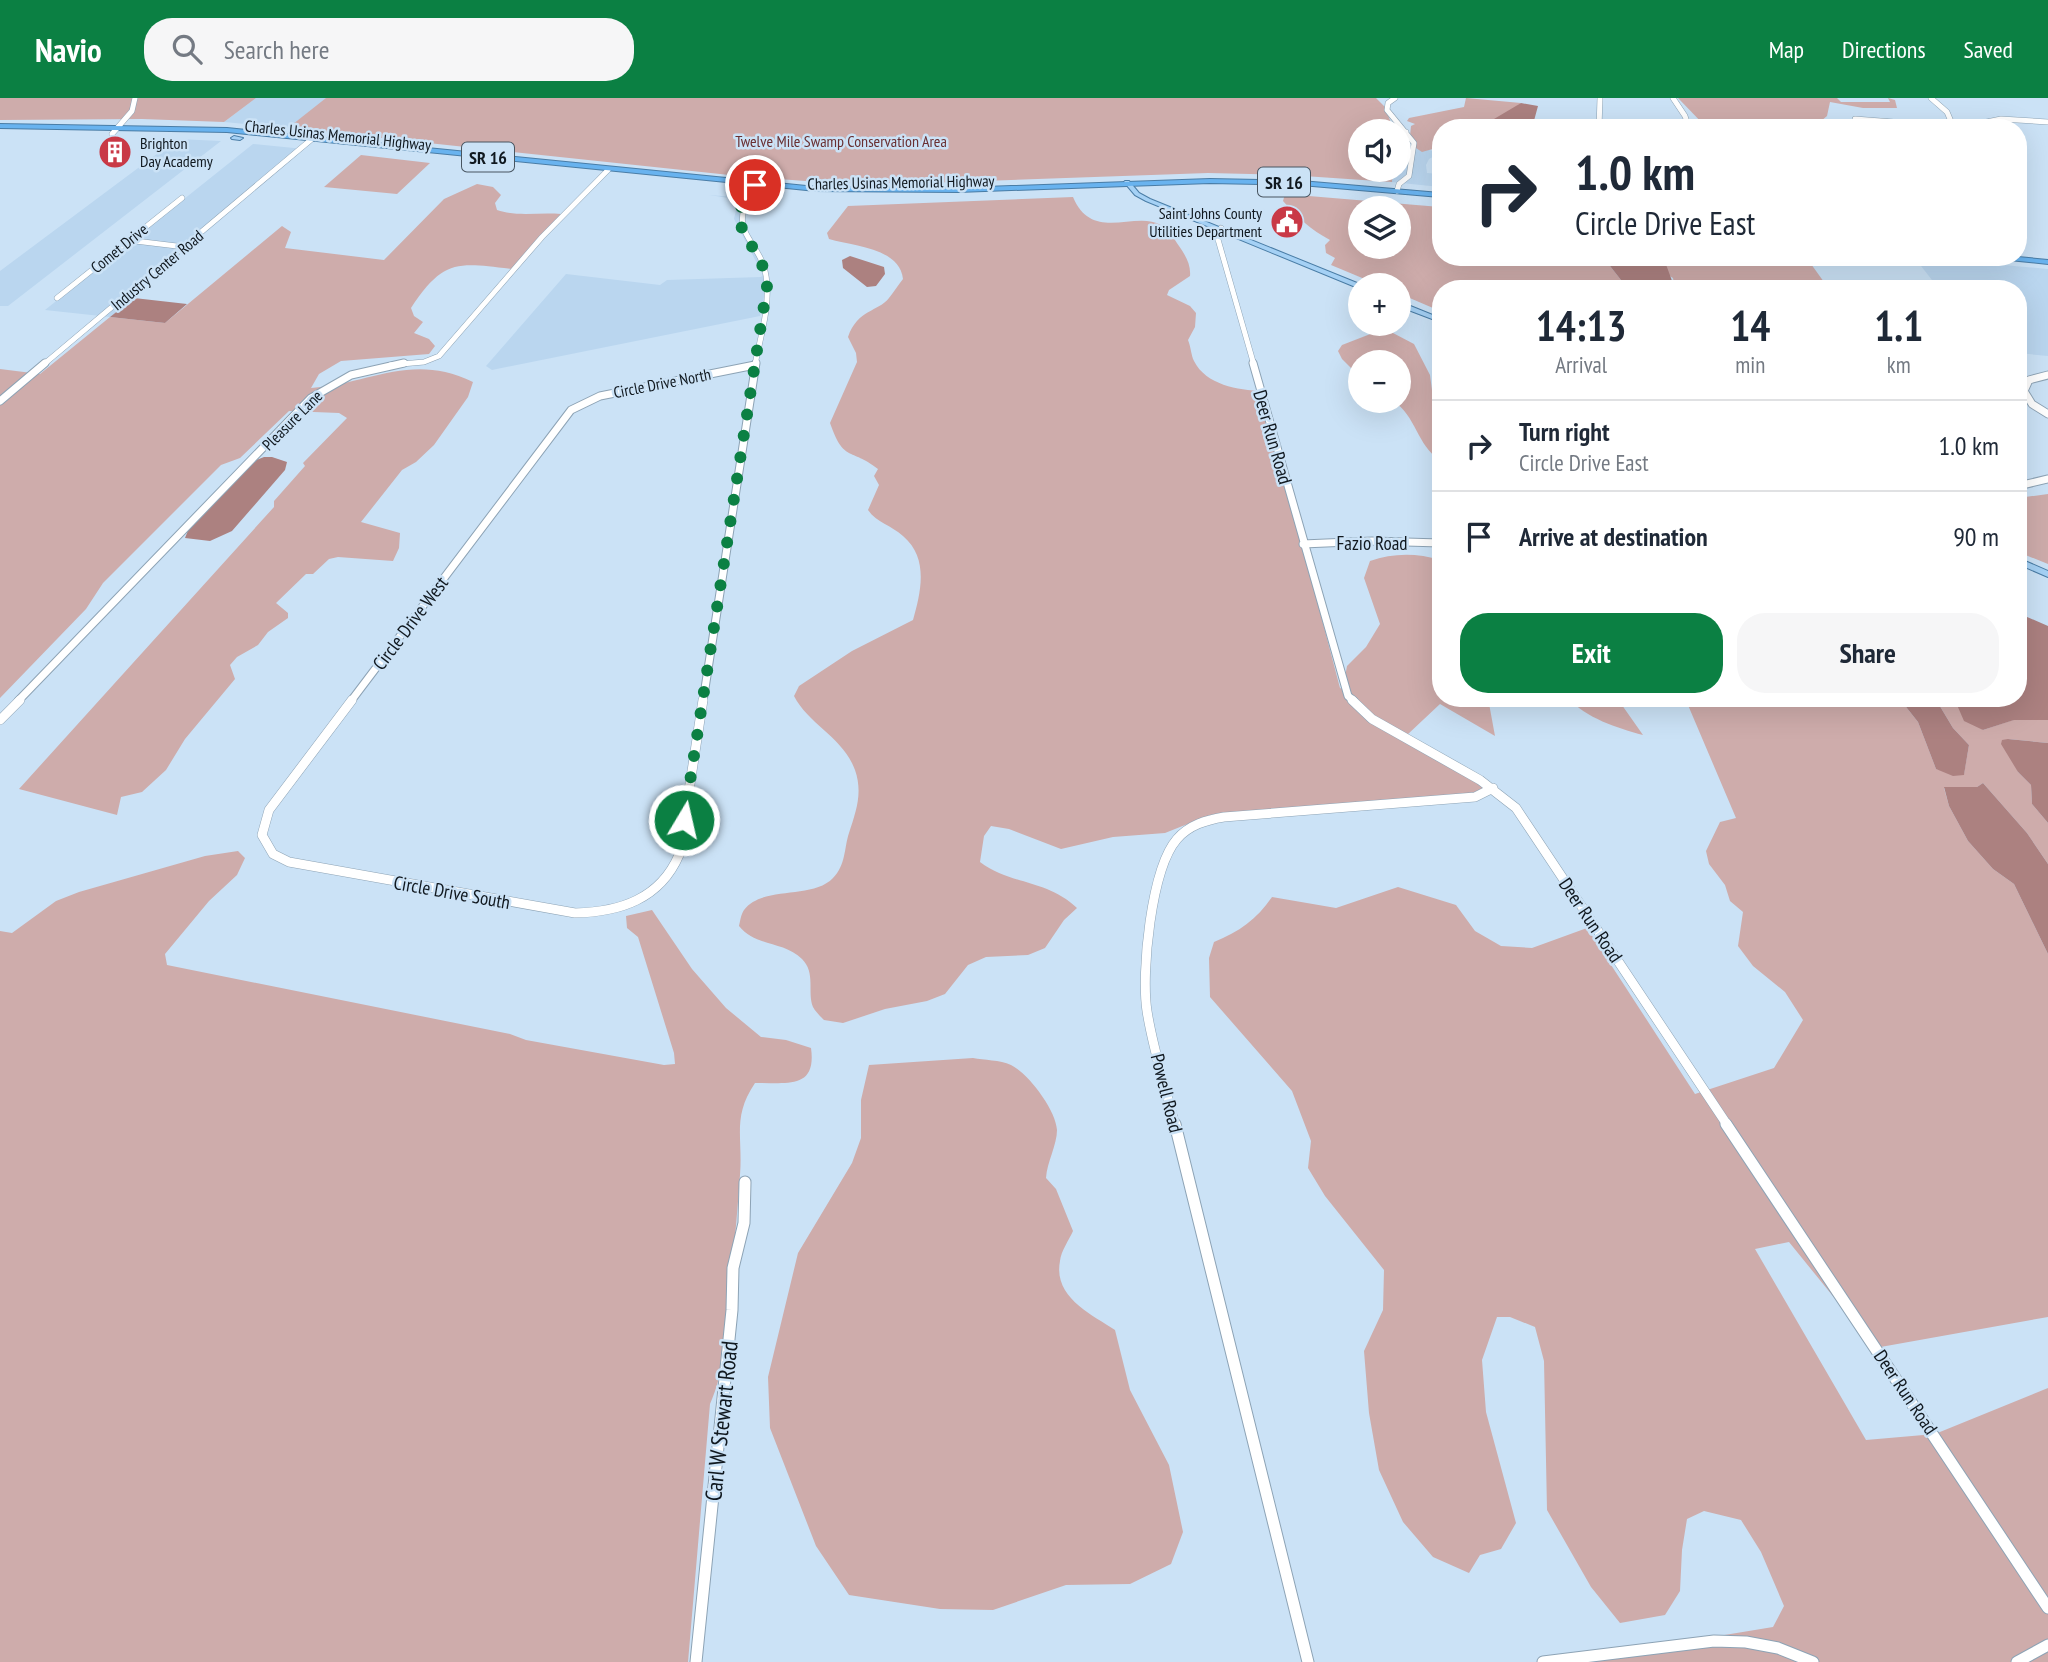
<!DOCTYPE html>
<meta charset="utf-8">
<style>
:root{--surface:#fff;--page:#f6f6f7;--text:#1f2937;--muted:#747a83;--line:#e0e1e3;--accent:#0b8043}
body{margin:0;font-family:"PT Sans Narrow",sans-serif;background:var(--page);color:var(--text);height:100vh;display:flex;flex-direction:column;font-size:26px;white-space:nowrap}
*{box-sizing:border-box;margin:0}
p{font-size:23px;color:var(--muted)}
.icon{flex:none;width:38px;height:38px;fill:none;stroke:currentColor;stroke-width:2;stroke-linecap:round;stroke-linejoin:round}
.map{position:relative;flex:1;overflow:hidden}
.drawer{position:absolute;left:1432px;top:182px;width:595px;height:427px;display:flex;flex-direction:column;background:var(--surface);border-radius:28px;box-shadow:0 7px 28px #0002}
.drawer>*{flex:none}
.guide{position:absolute;left:1432px;top:21px;width:595px;height:147px;border-radius:28px;box-shadow:0 7px 28px #0002;background:#fff;color:var(--text);overflow:hidden}
.controls{position:absolute;left:1348px;top:21px;display:grid;gap:14px}
.controls a{display:grid;place-items:center;width:63px;height:63px;border-radius:50%;background:var(--surface);box-shadow:0 7px 28px #0002;font-size:35px}
.pin{position:absolute;display:grid;place-items:center;width:60px;height:60px;color:#fff;margin:-30px;border:4px solid #fff;border-radius:50%;box-shadow:0 2px 7px #0007}
.me{position:absolute;width:77px;margin:-38px;rotate:9deg;stroke-linejoin:round;filter:drop-shadow(0 0 5px #0008)}
.turn{display:flex;align-items:center;gap:24px;height:147px;padding:0 28px;font-size:32px}
.turn .icon{width:91px;height:91px;stroke-width:2.5}
.turn b{display:block;font-size:49px;line-height:60px}
.eta{display:flex;justify-content:space-evenly;align-items:center;height:119px;text-align:center}
.eta b{font-size:42px;font-weight:700;line-height:49px}
.action{display:flex;gap:14px;margin-top:auto;padding:14px 28px}
.action a{flex:1;height:80px;border-radius:28px;background:var(--accent);color:#fff;font-size:28px;font-weight:700;line-height:80px;text-align:center}
.action a+a{background:var(--page);color:var(--text)}
ul{padding:0;list-style:none}
li{display:flex;align-items:center;gap:21px;height:91px;padding:0 28px;border-top:2px solid var(--line)}
li div{flex:1}
li b{display:block;font-size:26px}
li em{font-style:normal}
header{display:flex;align-items:center;gap:42px;box-sizing:border-box;height:98px;padding:0 35px;background:var(--accent);color:#fff}
header strong{font-size:33px}
nav{display:flex;gap:38px;margin-inline-start:auto;font-size:24px}
.search{width:490px;height:63px;background:var(--page);display:flex;align-items:center;gap:18px;box-sizing:border-box;padding:0 24px;border-radius:28px;color:var(--muted);font-size:26px}
.map>svg:first-child{display:block}
</style>
<header>
<strong>Navio</strong>
<div class="search"><svg class="icon" aria-label="search" viewBox="0 0 24 24"><circle cx="10" cy="10" r="6"/><path d="M15 15l6 6"/></svg>Search here</div>
<nav><a>Map</a><a>Directions</a><a>Saved</a></nav>
</header>
<div class="map">
<svg width="2048" height="1564" viewBox="0 0 2048 1564">
<rect width="100%" height="100%" fill="#cbe2f6"/>
<path fill="#bad6ef" d="M256,0H328L288,30L224,24Z
M177,41L221,43L8,208H0V173Z
M253,46L304,51L144,187L134,200L110,219L45,212Z
M1413,48L1433,53L1440,49V55L1429,61L1426,67L1427,75L1440,76V89L1392,84L1393,72H1398L1400,51Z
M709,97L748,100L742,109L741,125L759,161L767,185L760,218L492,272L486,268L566,176L660,187L667,182L761,179L763,177L734,121L736,112L742,102Z
M1914,159L2048,171V258L2018,255V191H1939Z"/>
<path fill="#ceacab" fill-rule="evenodd" d="M0,0H256L224,24L142,21L0,22Z
M326,0H1376L1385,9L1394,33H1360V72H1393L1392,84L1289,77L1208,75L928,85H832L739,78L288,30Z
M1466,0L1521,5L1492,27L1497,30H1440V49L1422,54L1413,48L1410,38L1411,28L1415,26L1407,23L1409,20L1464,9Z
M1678,0H1837L1841,4H1890L1888,0L1895,2L1897,10H1863L1830,4L1827,18L1821,23L1828,30H1707Z
M361,57L430,65L397,96L324,89Z
M477,86L493,89L501,97L495,105L497,112C517,119 539,114 561,116L512,171C458,165 444,160 411,210L414,218L423,224L414,235L429,241L435,248L429,256L341,263L319,276L311,290C370,286 411,254 473,284L468,299L434,347L416,364L402,372L361,424L400,435L399,450L393,463L338,459L329,461L313,476H306L276,505L288,515V520L268,534L258,547L237,559L230,567L235,581L185,641L166,672L142,694L121,699L117,717L19,691L274,409V403L305,368L303,365L347,320L339,315L289,313L240,360L221,367L103,485L86,511L0,600V271L40,276L110,219L165,225L282,128L291,134L285,150L384,162L444,101Z
M1285,96L1440,109V159H1603L1628,191H1440V213L1398,195V187H1379L1331,167L1335,160L1326,155L1325,147L1330,142C1311,132 1297,119 1283,103ZM1360,110H1398V149H1360Z
M1073,99C1092,145 1135,112 1161,127C1169,131 1174,141 1179,148C1186,158 1191,167 1190,178L1169,192L1167,197L1190,208L1196,215L1195,229L1188,242C1191,249 1191,257 1194,263C1206,287 1238,292 1262,293L1340,590L1349,594L1345,579L1347,568L1366,549L1380,526L1364,480L1370,463C1393,455 1417,455 1440,462V600H1488L1495,638L1440,606L1407,637L1492,695L1210,717L1165,735L1113,739L1061,751L1009,731L991,728L984,738L980,764C1010,787 1046,781 1077,810L1064,822L1045,850L1028,857L986,859L968,867L945,896L927,903L885,911L843,925L824,922C821,919 815,913 813,909C807,894 816,875 802,861C784,843 756,849 739,828C740,824 741,816 744,812C763,787 812,802 833,780C846,767 844,750 849,735C856,713 863,695 855,672C843,639 809,627 794,598L799,588L852,553L913,522C921,494 929,460 903,438C891,427 877,425 868,412L879,387L874,378L878,371C850,349 844,365 830,325L857,264L856,255L848,239C858,211 878,214 889,200C894,194 898,187 903,181C900,150 853,148 829,141L827,135L848,108Z
M1639,159H1806L1829,191H1675L1673,180Z
M1373,235H1393L1414,246L1430,277L1432,292L1440,303V362C1417,348 1416,317 1393,303H1398V264H1360V279L1342,261L1338,253L1342,247Z
M2048,396V466L2018,454V400Z
M1568,600H1617L1643,637C1617,630 1586,620 1568,600Z
M1685,600H1899L1918,624L1936,671L1964,676L1969,647L1953,630L1935,600H1954L1958,608L1983,632L2013,622H2048V645L2008,641L2018,674L2031,687L2032,706L2048,725V766L2027,735L1983,685L1977,689L1944,690L1949,708L1968,743L1993,771L2014,786L2048,856V1219L1875,1250L1789,1144L1755,1151L1866,1342L1935,1336L2048,1290V1564H1589L1591,1559L1773,1529L1784,1508L1761,1454L1741,1422L1704,1413L1687,1421L1682,1452L1680,1493L1665,1517L1620,1525L1591,1489L1547,1412L1544,1263L1535,1229L1510,1219H1497L1482,1262L1486,1314L1516,1425L1501,1451L1480,1457L1469,1475L1433,1459L1403,1424L1379,1372L1369,1315L1364,1253L1383,1212L1384,1172L1325,1098L1308,1070L1311,1043L1292,993L1210,899L1209,860L1214,844C1239,834 1257,821 1272,799L1336,810L1398,789L1456,807L1475,833L1501,848L1532,850L1587,830L1695,996L1774,970L1803,922L1785,894L1753,868L1738,848L1743,814L1730,803L1725,787L1709,766L1706,753L1720,724L1736,720Z
M238,753L245,760L237,777L209,803L165,856L167,867L510,936L526,942L664,967L675,966L674,955L638,839L627,830L626,818L652,812L692,871L726,910L761,939L786,942L811,950C817,993 785,984 755,985C732,1019 743,1039 740,1077C737,1120 733,1163 728,1206C725,1242 725,1272 710,1306L688,1564H0V833L12,835L56,803L79,794L205,758Z
M973,960C984,962 1000,962 1011,967C1028,975 1056,1012 1057,1032C1057,1047 1047,1064 1046,1080L1056,1091L1073,1133C1069,1142 1061,1153 1060,1163C1053,1199 1091,1216 1115,1232L1130,1292L1169,1367L1183,1434L1171,1466L1130,1486L1066,1487L993,1512L940,1511L849,1497L816,1448L770,1330L768,1279L798,1155L852,1065L861,1040V1002L869,967Z"/>
<path fill="#ac8180" d="M1521,5L1538,8L1532,30H1497L1492,27L1494,21Z
M850,158L884,169L885,176L876,188L867,189L843,170L842,162Z
M1603,159L1664,161L1675,191H1628Z
M134,200L187,206L165,225L110,219Z
M264,359H272L287,364L285,372L232,433L210,443L185,440L189,430L254,363Z
M2018,515L2048,528V622H2014L1983,632L1964,623L1954,600H2018Z
M1899,600H1935L1953,630L1969,647L1964,677L1953,678L1936,671L1918,624Z
M2008,641L2048,645V725L2032,706L2031,687L2018,674L2001,646L2002,642Z
M1983,685L2027,735L2048,766V856L2014,786L1993,771L1968,743L1949,708L1944,689H1977Z"/>
<g fill="none" stroke-linecap="round" stroke-linejoin="round">
<defs>
<path id="minor-far3" d="M1395,0L1388,5L1387,12L1414,45L1409,78L1399,86L1397,93
M1673,0L1685,18L1689,30
M1931,0L1947,14L1953,28
M1855,21L1945,28L1972,27L2001,21L2048,24
M1987,24L2002,30
M1599,30L1600,0
M112,36L132,13L135,0
M1398,69L1406,34
M755,87C722,140 764,138 767,186C769,213 760,240 755,267
M1221,130L1217,138L1254,267
M127,142L185,149
M57,200L182,100
M43,267L313,40
M390,267L424,264L439,258L542,139L608,72"/>
<path id="minor-far2" d="M1253,265L1348,598L1354,603
M2048,277L2029,282L2024,293L2032,306L2048,316
M0,303L45,265
M2018,388L2048,381
M1303,446L1372,443L1440,445
M18,603L311,300L351,277L404,265
M351,603L571,312L600,298L755,267
M703,603L756,265"/>
<path id="minor-far1" d="M352,602L269,712L262,737L273,756L289,764L575,815C620,814 660,801 679,757L703,602
M1352,602L1372,621L1480,682L1516,710L1728,1028
M0,622L20,602
M1175,1028C1166,990 1153,952 1147,913C1141,875 1151,771 1177,741C1189,727 1206,722 1224,719L1475,699L1493,690"/>
<path id="minor" d="M1175,1026L1308,1564
M1726,1026L2048,1510
M696,1564L732,1212L733,1170L744,1125L745,1084
M1543,1564L1714,1543L1746,1544L1778,1550L1813,1564
M2017,1564L2048,1547"/>
<path id="major" d="M234,38L243,40L240,42L232,41L231,40Z
M1125,83H1129L1139,95L1150,101L1362,187H1360V191L1358,190L1146,103L1135,97L1124,84Z
M1398,203L1440,220V224L1398,208Z
M2018,460L2048,473V479L2018,466Z"/>
<path id="highway" d="M0,26L227,30L816,89L958,90L1210,81L1301,83L1440,95V99L1301,87L1210,85L958,94L816,93L227,34L0,30Z
M1995,159H2018L2048,162V166L1999,161Z"/>
</defs>
<use href="#minor-far3" stroke="#8da3b5" stroke-width="6"/>
<use href="#minor-far2" stroke="#8da3b5" stroke-width="9"/>
<use href="#minor-far1" stroke="#8da3b5" stroke-width="10"/>
<use href="#minor" stroke="#8da3b5" stroke-width="13"/>
<use href="#major" stroke="#4a7da6" stroke-width="2"/>
<use href="#highway" stroke="#4a7da6" stroke-width="2"/>
<use href="#minor-far3" stroke="#fff" stroke-width="5"/>
<use href="#minor-far2" stroke="#fff" stroke-width="7"/>
<use href="#minor-far1" stroke="#fff" stroke-width="9"/>
<use href="#minor" stroke="#fff" stroke-width="11"/>
<use href="#major" fill="#a5d1f5" fill-rule="evenodd"/>
<use href="#highway" fill="#69b3ef" fill-rule="evenodd"/>
</g>
<g fill="none" stroke-linecap="round" stroke-linejoin="round">
<path stroke="#0b8043" stroke-width="12" stroke-dasharray="0 21.6" d="M684,722L767,188C768,162 737,135 739,116C740,107 750,95 755,87"/>
</g>
<defs>
<symbol id="building-disc" viewBox="-11 -11 22 22"><circle r="9.5" fill="#c93946" stroke="#cbe2f6"/><path d="M-4-6H4V6H1V3H-1V6H-4ZM-2.5-4.3h1.7v1.8h-1.7ZM.8-4.3h1.7v1.8H.8ZM-2.5-1h1.7V.8h-1.7ZM.8-1h1.7V.8H.8Z" fill="#fff"/></symbol>
<symbol id="civic-disc" viewBox="-11 -11 22 22"><circle r="9.5" fill="#c93946" stroke="#cbe2f6"/><path d="M-.6-6.5H3V-4.5H.6V-3L4-1V1h2V6H-6V1h2V-1L-.6-3ZM-1.2 2.5V6h2.4V2.5Z" fill="#fff"/></symbol>
</defs>
<g fill-rule="evenodd">
<use href="#building-disc" x="96" y="35" width="38" height="38"/>
<use href="#civic-disc" x="1268" y="105" width="38" height="38"/>
</g>
<g text-anchor="middle" dominant-baseline="central" stroke-width="5" stroke-linejoin="round" paint-order="stroke">
<g font-size="16" fill="#10181f" stroke="#cbe2f6">
<text transform="translate(338 37) rotate(6)">Charles Usinas Memorial Highway</text>
<text transform="translate(901 84) rotate(-1)">Charles Usinas Memorial Highway</text>
<text transform="translate(119 150) rotate(-39)">Comet Drive</text>
<text transform="translate(157 172) rotate(-40)">Industry Center Road</text>
<text transform="translate(662 285) rotate(-11)">Circle Drive North</text>
<text transform="translate(292 322) rotate(-45)">Pleasure Lane</text>
</g>
<g font-size="16" fill="#692f31" stroke="#cbe2f6">
<text x="841" y="43">Twelve Mile Swamp Conservation Area</text>
</g>
<g font-size="16" fill="#10181f" stroke="#cbe2f6" text-anchor="start">
<text x="140" y="45">Brighton<tspan x="140" dy="18">Day Academy</tspan></text>
<text x="1262" y="115" text-anchor="end">Saint Johns County<tspan x="1262" dy="18">Utilities Department</tspan></text>
</g>
<g fill="#cbe2f6" stroke="#485560" stroke-width="2">
<rect x="462" y="44.5" width="52" height="29" rx="5"/>
<rect x="1258" y="69.5" width="52" height="29" rx="5"/>
</g>
<g font-size="18" font-weight="bold" fill="#10181f">
<text x="488" y="59">SR 16</text>
<text x="1284" y="84">SR 16</text>
</g>
<g font-size="19" fill="#10181f" stroke="#cbe2f6">
<text transform="translate(1273 339) rotate(74)">Deer Run Road</text>
<text x="1372" y="445">Fazio Road</text>
<text transform="translate(410 525) rotate(-53)">Circle Drive West</text>
<text transform="translate(452 794) rotate(10)">Circle Drive South</text>
<text transform="translate(1591 822) rotate(56)">Deer Run Road</text>
<text transform="translate(1167 995) rotate(76)">Powell Road</text>
<text transform="translate(1906 1294) rotate(56)">Deer Run Road</text>
</g>
<g font-size="23" fill="#10181f" stroke="#cbe2f6">
<text transform="translate(721 1323) rotate(-84)">Carl W Stewart Road</text>
</g>
</g>
</svg>
<div class="controls">
<a><svg class="icon" aria-label="sound" viewBox="0 0 24 24"><path d="M4 9h4l5-4v14l-5-4H4zM17 9q2 3 0 6"/></svg></a>
<a><svg class="icon" aria-label="layers" viewBox="0 0 24 24"><path d="M12 4l9 5-9 5-9-5zM3 14l9 5 9-5"/></svg></a>
<a>+</a>
<a>−</a>
</div>
<div class="pin" style="left:755px;top:87px;background:#d93025"><svg class="icon" aria-label="arrive" viewBox="0 0 24 24"><path d="M6 21V4h12l-3 4 3 4H6"/></svg></div>
<svg class="me" style="left:684px;top:722px" viewBox="-20 -20 40 40"><circle r="17" fill="#0b8043" stroke="#fff" stroke-width="3"/><path d="M0-11L8 9 0 5-8 9z" fill="#fff"/></svg>
<div class="guide">
<div class="turn"><svg class="icon" aria-label="right" viewBox="0 0 24 24"><path d="M7 20v-9h11M14 6l5 5-5 5"/></svg><div><b>1.0 km</b>Circle Drive East</div></div>
</div>
<section class="drawer">
<div class="eta">
<div><b>14:13</b><p>Arrival</p></div>
<div><b>14</b><p>min</p></div>
<div><b>1.1</b><p>km</p></div>
</div>
<ul>
<li><svg class="icon" aria-label="right" viewBox="0 0 24 24"><path d="M7 20v-9h11M14 6l5 5-5 5"/></svg><div><b>Turn right</b><p>Circle Drive East</p></div><em>1.0 km</em></li>
<li><svg class="icon" aria-label="arrive" viewBox="0 0 24 24"><path d="M6 21V4h12l-3 4 3 4H6"/></svg><div><b>Arrive at destination</b></div><em>90 m</em></li>
</ul>
<div class="action"><a>Exit</a><a>Share</a></div>
</section>
</div>
